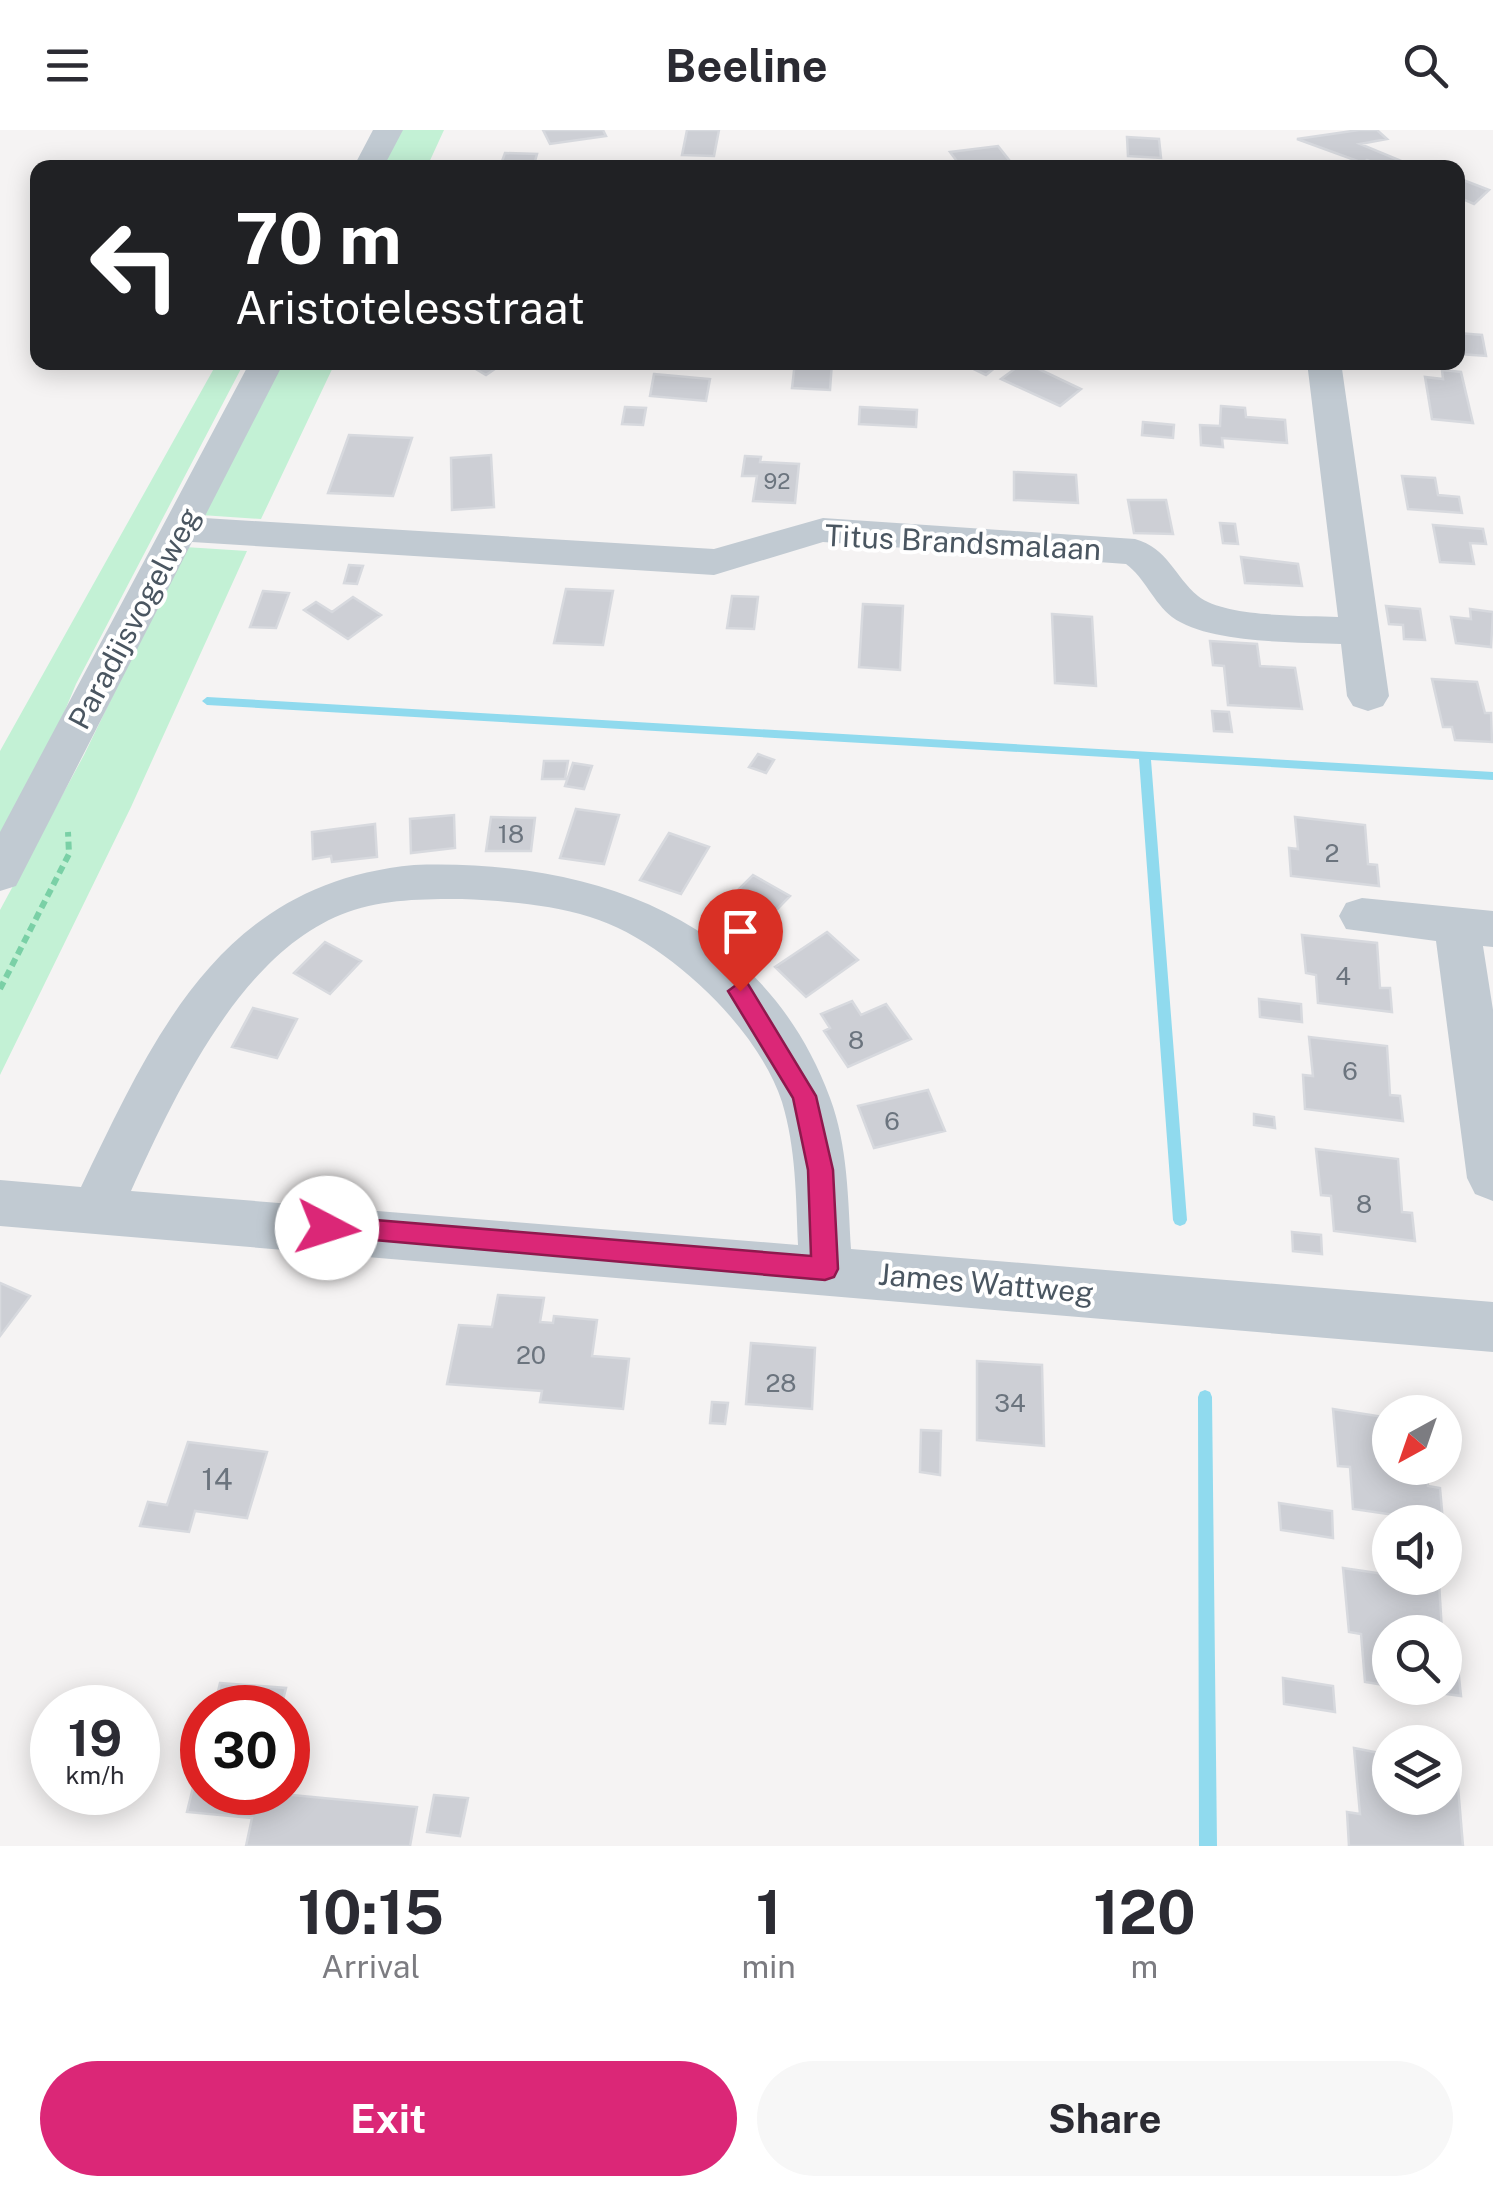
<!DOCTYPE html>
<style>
:root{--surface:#fff;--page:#f7f7f7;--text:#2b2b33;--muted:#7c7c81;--accent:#db2777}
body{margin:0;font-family:"Public Sans",sans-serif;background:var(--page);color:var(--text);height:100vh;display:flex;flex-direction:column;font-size:38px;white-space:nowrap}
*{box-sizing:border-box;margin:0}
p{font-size:32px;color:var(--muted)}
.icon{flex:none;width:55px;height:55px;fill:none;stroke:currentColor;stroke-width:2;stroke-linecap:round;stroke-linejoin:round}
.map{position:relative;height:1716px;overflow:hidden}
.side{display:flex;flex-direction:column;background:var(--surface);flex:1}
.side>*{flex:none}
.top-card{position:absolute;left:30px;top:30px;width:1435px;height:210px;border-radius:20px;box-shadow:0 5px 25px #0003;background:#202124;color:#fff;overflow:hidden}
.needle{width:65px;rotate:220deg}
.controls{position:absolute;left:1372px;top:1265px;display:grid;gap:20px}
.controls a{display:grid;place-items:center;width:90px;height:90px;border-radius:50%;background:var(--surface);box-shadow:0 5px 25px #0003;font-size:50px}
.speed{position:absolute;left:30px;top:1555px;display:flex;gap:20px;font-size:50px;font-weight:700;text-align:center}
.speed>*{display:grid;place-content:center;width:130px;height:130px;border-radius:50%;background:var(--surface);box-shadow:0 5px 25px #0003;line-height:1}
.speed small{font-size:25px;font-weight:400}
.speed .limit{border:15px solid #d22;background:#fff;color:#111}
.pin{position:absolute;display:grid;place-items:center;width:85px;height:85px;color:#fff;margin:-102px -42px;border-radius:50% 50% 50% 0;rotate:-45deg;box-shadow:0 0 10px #0007}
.pin .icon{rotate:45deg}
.me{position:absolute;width:110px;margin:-55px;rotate:95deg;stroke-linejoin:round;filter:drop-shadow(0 0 8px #0008)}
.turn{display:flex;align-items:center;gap:35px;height:210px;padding:0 40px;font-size:45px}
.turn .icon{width:130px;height:130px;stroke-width:2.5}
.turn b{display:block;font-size:70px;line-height:85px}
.eta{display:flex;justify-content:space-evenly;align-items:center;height:170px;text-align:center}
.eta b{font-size:60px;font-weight:700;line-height:70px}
.action{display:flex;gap:20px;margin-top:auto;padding:20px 40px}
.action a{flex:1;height:115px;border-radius:60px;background:var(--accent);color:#fff;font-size:40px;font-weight:700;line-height:115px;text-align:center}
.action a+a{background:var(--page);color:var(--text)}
header{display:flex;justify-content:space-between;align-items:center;height:130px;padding:0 40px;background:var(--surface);font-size:45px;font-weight:700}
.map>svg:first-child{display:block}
</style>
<header><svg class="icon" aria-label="menu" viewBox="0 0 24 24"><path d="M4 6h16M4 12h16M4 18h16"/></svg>Beeline<svg class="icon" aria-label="search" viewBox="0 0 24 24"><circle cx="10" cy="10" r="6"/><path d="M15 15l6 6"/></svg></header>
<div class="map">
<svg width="1493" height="1716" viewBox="0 0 1493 1716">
<rect width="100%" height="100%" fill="#f5f3f3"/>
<path fill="#c3f1d5" d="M397,0H444L427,37L378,38Z
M217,233H244L76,554L32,660L0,720V621Z
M279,233H335L261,389L201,385Z
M185,417L247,421L131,677L0,945V780L84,625Z"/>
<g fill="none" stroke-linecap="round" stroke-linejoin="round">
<path fill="#90daee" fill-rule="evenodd" d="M207,567L1493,642V650L1151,630L1187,1090L1185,1094L1180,1096L1175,1094L1173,1090L1139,629L207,575L202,571Z
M1205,1260L1210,1262L1212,1267L1217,1716H1199L1198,1267L1200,1262Z"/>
</g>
<path fill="#cdcfd5" stroke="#d7d9de" stroke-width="2.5" d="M543,0H603L606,6L550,14Z
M687,0H719L714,26L682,25Z
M1359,0H1377L1387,9L1360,14L1418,38H1376V34L1367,30L1363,33L1297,9Z
M1127,7L1159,9L1161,28L1128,26Z
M998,16L1013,35L962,38L950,22Z
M505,23L537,24L534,35L501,34Z
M1458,48L1489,60L1474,74L1458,67Z
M1458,203L1482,205L1486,226L1459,224Z
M464,232H505L486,245Z
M795,232H832L830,260L792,258Z
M965,232H1002L986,245L963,234Z
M1024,232L1081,259L1060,276L1001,249Z
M1442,240L1461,242L1473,293L1432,289L1425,247L1443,249Z
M654,244L710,249L706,271L650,266Z
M1221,276L1245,278L1246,287L1285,290L1287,313L1222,308L1223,317L1201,315L1200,295L1220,296Z
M625,277L646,278L643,295L622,294Z
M860,277L917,280L916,297L859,294Z
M1143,292L1174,295L1173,308L1142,305Z
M349,305L412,308L393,366L328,363Z
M491,325L494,377L452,380L451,328Z
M745,326L761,327L760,332L799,334L795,373L753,371L757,346H742Z
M1014,342L1076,345L1078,373L1014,370Z
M1402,346L1435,348L1438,365L1459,367L1462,383L1408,379Z
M1128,370H1166L1173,404L1134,403Z
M1220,393L1235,394L1238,414L1223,413Z
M1433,395L1483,399L1486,414L1470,413L1474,434L1440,432Z
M1241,427L1298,434L1302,456L1245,453Z
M349,435L363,436L357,454L344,453Z
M566,459L613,461L603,515L554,513Z
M263,461L289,463L276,498L250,497Z
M732,466L758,467L754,499L727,498Z
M353,467L381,485L348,509L304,480L316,472L332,482Z
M863,474L903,476L900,540L859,537Z
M1386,476L1420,479L1425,510L1404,509L1403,495L1389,494Z
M1470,479L1493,482L1491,517L1456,513L1451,487L1471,489Z
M1052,484L1092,487L1096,556L1055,553Z
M1210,511L1257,514L1260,536L1295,538L1302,579L1228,575L1224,536L1213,535Z
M1432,549L1477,552L1485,583H1491L1492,612L1455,610L1452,597H1443Z
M1212,581L1229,582L1232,602L1214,601Z
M758,624L774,630L766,643L749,637Z
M544,631H568L565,649H542Z
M573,633L592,636L584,659L565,656Z
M576,679L619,685L604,734L560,728Z
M454,685L455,718L411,723L410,689Z
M491,687L535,688L531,721H486Z
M1295,687L1365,695L1368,734L1377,735L1379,756L1291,746L1289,718L1298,719Z
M375,694L377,727L332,732L331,726L313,729L312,702Z
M669,703L709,717L681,764L640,750Z
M753,745L790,766L749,808L712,786Z
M827,802L858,830L806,867L775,837Z
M1302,805L1377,813L1380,858H1390L1392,882L1318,873L1316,845L1306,843Z
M325,812L361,831L330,864L294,843Z
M1259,869L1301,874L1302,892L1260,887Z
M852,871L861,885L886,874L911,909L848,937L824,901L830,898L821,884Z
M253,878L297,889L277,928L232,917Z
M1309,907L1387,916L1390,965L1400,966L1403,991L1305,979L1303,945L1313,946Z
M928,960L945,1001L874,1018L858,976Z
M1254,984L1274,987L1275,998L1254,995Z
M1316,1019L1398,1029L1402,1082L1412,1083L1415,1111L1334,1101L1331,1066L1321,1065Z
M1292,1102L1321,1105L1322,1124L1293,1121Z
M0,1153L30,1166L0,1206Z
M498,1165L544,1168L540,1192L553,1193L554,1186L597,1190L592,1226L629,1229L623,1279L540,1272L542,1261L447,1254L459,1195L492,1197Z
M751,1213L815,1218L812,1279L746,1274Z
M977,1231L1042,1235L1044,1316L977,1310Z
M712,1272L728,1273L725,1294L710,1293Z
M1333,1279L1390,1288V1338H1426L1428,1356L1440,1358L1443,1392L1353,1379L1350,1337L1338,1336Z
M921,1300L941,1301L940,1345L920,1342Z
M188,1312L267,1322L247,1388L195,1381L189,1402L140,1396L148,1372L167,1375Z
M1279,1373L1332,1381L1333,1408L1281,1400Z
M1343,1438L1439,1452L1442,1502H1390V1556L1365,1552L1361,1504L1349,1502Z
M1445,1526L1457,1528L1461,1566L1403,1558H1445Z
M1283,1548L1333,1556L1335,1582L1284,1574Z
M220,1553L286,1558L281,1578H214Z
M1354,1618L1390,1625V1668H1445V1633H1456L1463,1716H1349L1347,1682L1360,1684Z
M202,1621V1662H261L417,1677L410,1716H246L252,1688L187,1682Z
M434,1665L468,1668L460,1706L427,1702Z"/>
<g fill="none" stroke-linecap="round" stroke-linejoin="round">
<path stroke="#7ad0a6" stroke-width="6" stroke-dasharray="8 5" stroke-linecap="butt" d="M0,859L69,724L68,702"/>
<path fill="#c1cad2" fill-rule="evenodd" d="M373,0H403L383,38H353Z
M250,232H284L204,388L714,419L823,388L1135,409C1168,418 1174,446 1198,466C1226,488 1302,485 1338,487L1307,232H1341L1389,566L1383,576L1368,581L1353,576L1347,566L1341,514C1296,512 1209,514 1172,487C1153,472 1145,448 1126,434L823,412L714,445L192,412L16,756L0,761V702Z
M414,735C592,729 763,787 830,968C848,1016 848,1069 851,1119L1493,1172V1222L0,1096V1050L81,1057C156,901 222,753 414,735ZM462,769C504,771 549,774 590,787C664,809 758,897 782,972C796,1018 796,1067 798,1115L131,1061C175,965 241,820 348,782C384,769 424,769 462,769Z
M1362,768L1493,781V817L1483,816L1493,880V1071L1475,1064L1467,1048L1436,811L1346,799L1339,786L1346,773Z"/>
</g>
<path fill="#db2777" stroke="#8e194d" stroke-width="2.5" d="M740,852L748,854L816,966L833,1040L838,1139L834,1147L825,1150L318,1105L314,1098L318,1090L327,1086L811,1126L808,1040L793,968L728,861Z"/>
<g text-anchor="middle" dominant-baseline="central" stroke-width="8" stroke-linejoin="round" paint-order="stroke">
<g font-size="22" fill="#6b747e">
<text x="777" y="351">92</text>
</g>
<g font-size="25" fill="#6b747e">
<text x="511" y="704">18</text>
<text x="1332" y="723">2</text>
<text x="1343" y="846">4</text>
<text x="856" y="910">8</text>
<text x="1350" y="941">6</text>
<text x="892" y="991">6</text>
<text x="1364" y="1074">8</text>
<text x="531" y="1225">20</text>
<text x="781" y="1253">28</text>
<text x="1010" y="1273">34</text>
</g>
<g font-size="30" fill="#4a5661" stroke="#fff">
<text transform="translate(963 412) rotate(3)">Titus Brandsmalaan</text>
<text transform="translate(134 488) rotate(-62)">Paradijsvogelweg</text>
<text transform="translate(986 1153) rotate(5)">James Wattweg</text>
</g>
<g font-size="30" fill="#6b747e">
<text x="217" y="1349">14</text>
</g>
</g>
</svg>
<div class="controls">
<a><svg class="needle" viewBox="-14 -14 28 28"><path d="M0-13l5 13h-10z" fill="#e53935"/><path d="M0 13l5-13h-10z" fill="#7c7c81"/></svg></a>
<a><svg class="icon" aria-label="sound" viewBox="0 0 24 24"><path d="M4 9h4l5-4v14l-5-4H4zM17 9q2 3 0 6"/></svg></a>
<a><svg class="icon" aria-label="search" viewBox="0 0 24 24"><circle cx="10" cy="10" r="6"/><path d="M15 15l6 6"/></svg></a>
<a><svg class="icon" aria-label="layers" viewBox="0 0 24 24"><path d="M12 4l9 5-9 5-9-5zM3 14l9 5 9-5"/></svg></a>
</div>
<div class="speed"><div>19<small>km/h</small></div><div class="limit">30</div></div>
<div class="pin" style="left:740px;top:861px;background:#d93025"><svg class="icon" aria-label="arrive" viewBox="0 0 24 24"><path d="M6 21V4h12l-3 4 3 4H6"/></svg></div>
<svg class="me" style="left:327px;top:1098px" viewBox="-20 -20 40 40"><circle r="19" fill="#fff"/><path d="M0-13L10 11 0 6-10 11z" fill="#db2777"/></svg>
<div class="top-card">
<div class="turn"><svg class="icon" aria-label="left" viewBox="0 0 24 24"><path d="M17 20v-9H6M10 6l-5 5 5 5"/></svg><div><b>70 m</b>Aristotelesstraat</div></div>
</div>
</div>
<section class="side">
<div class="eta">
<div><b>10:15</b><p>Arrival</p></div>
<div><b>1</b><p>min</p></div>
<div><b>120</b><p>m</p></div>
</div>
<div class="action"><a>Exit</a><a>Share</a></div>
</section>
